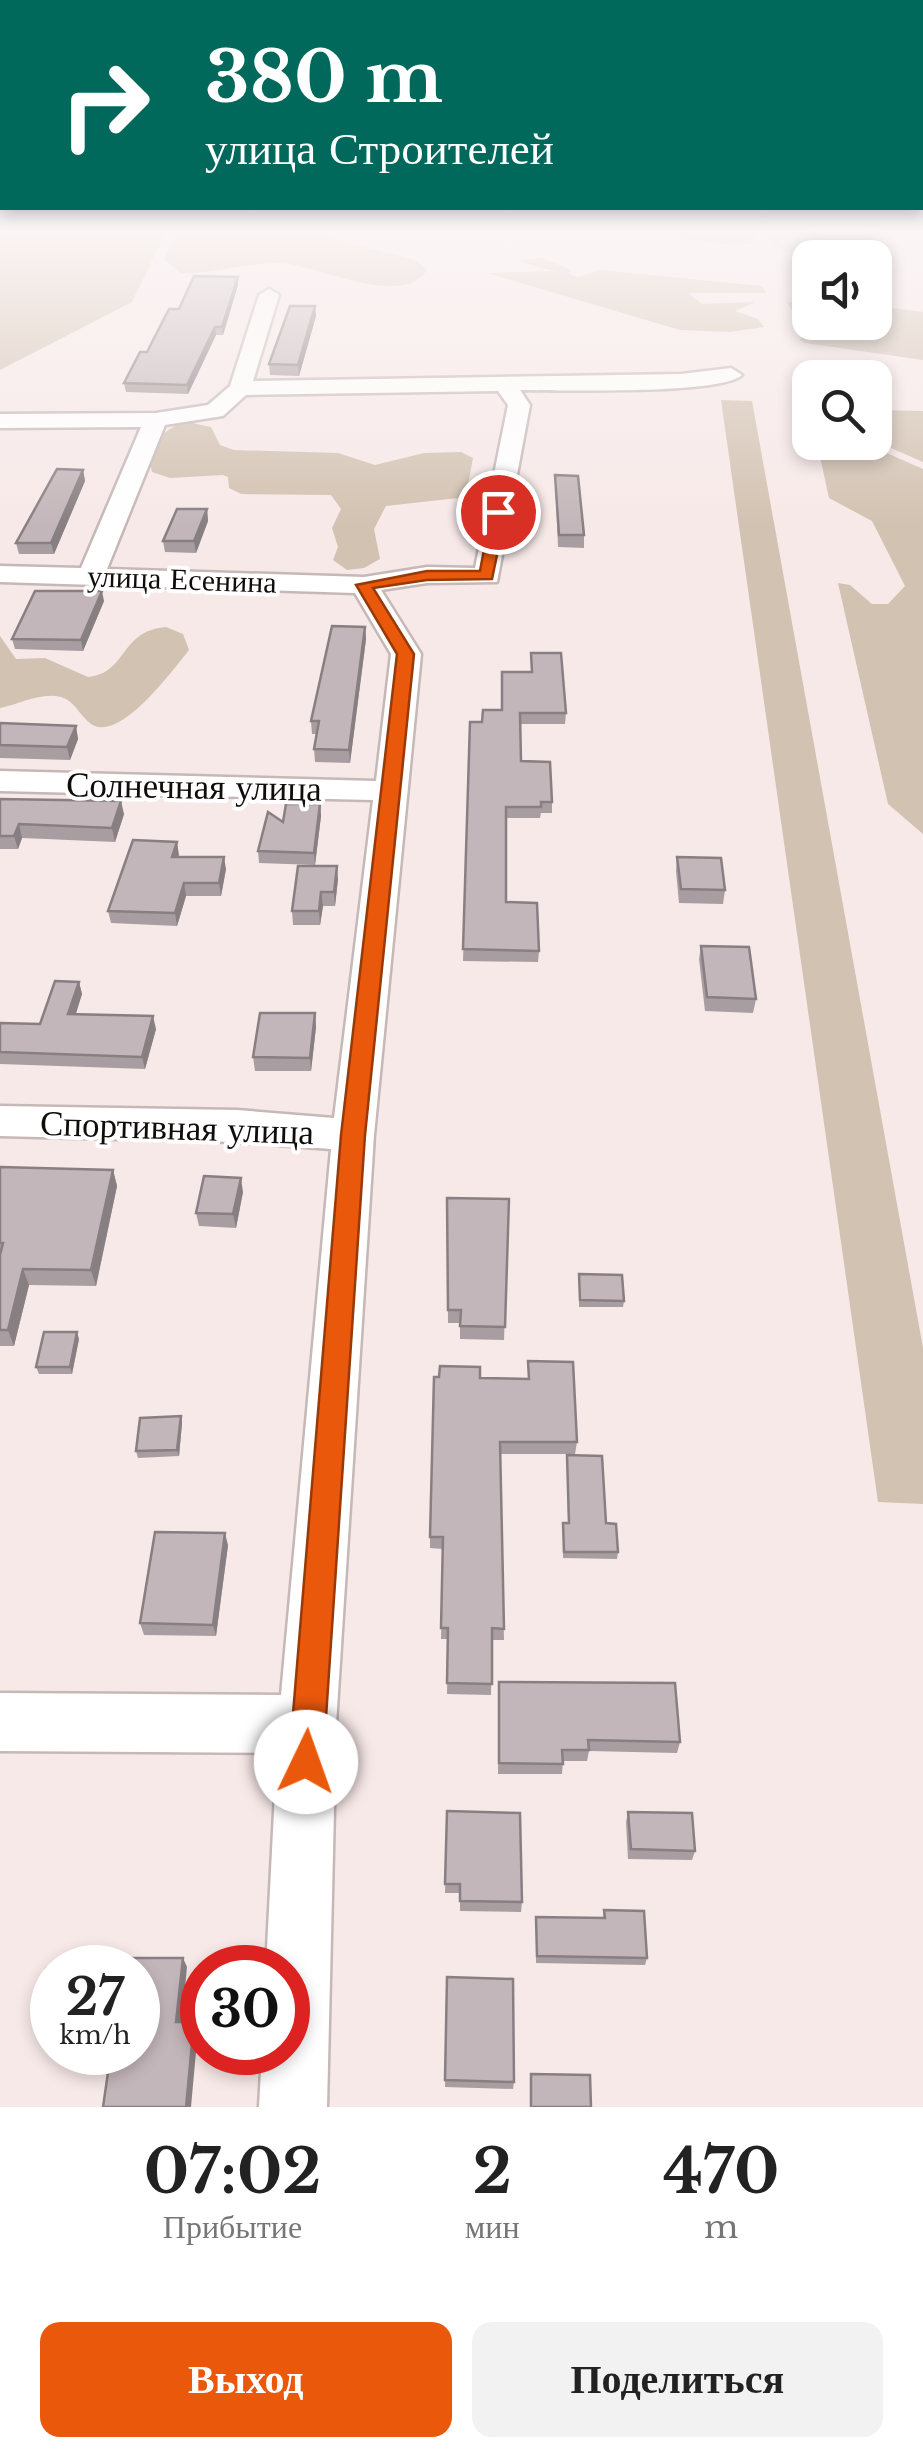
<!DOCTYPE html>
<html lang="ru">
<meta charset="utf-8">
<style>
:root{--surface:#fff;--page:#f2f2f2;--text:#222;--muted:#767676;--accent:#ea580c}
body{margin:0;font-family:"Libre Baskerville",serif;background:var(--page);color:var(--text);height:100vh;display:flex;flex-direction:column;font-size:38px;white-space:nowrap}
*{box-sizing:border-box;margin:0}
p{font-size:32px;color:var(--muted)}
.icon{flex:none;width:55px;height:55px;fill:none;stroke:currentColor;stroke-width:2;stroke-linecap:round;stroke-linejoin:round}
.map{position:relative;height:2107px;overflow:hidden}
.sheet{display:flex;flex-direction:column;background:var(--surface);flex:1}
.sheet>*{flex:none}
.hud{position:absolute;left:0px;top:0px;width:925px;height:210px;box-shadow:0 5px 15px #0003;background:#00695c;color:#fff;overflow:hidden}
.controls{position:absolute;left:792px;top:240px;display:grid;gap:20px}
.controls a{display:grid;place-items:center;width:100px;height:100px;border-radius:20px;background:var(--surface);box-shadow:0 5px 15px #0003;font-size:50px}
.speed{position:absolute;left:30px;top:1945px;display:flex;gap:20px;font-size:50px;font-weight:700;text-align:center}
.speed>*{display:grid;place-content:center;width:130px;height:130px;border-radius:50%;background:var(--surface);box-shadow:0 5px 15px #0003;line-height:1}
.speed small{font-size:25px;font-weight:400}
.speed .limit{border:15px solid #d22;background:#fff;color:#111}
.pin{position:absolute;display:grid;place-items:center;width:85px;height:85px;color:#fff;margin:-42px;border:5px solid #fff;border-radius:50%;box-shadow:0 2px 10px #0007}
.me{position:absolute;width:110px;margin:-55px;rotate:3deg;stroke-linejoin:round;filter:drop-shadow(0 0 8px #0008)}
.turn{display:flex;align-items:center;gap:35px;height:210px;padding:0 40px;font-size:45px}
.turn .icon{width:130px;height:130px;stroke-width:2.5}
.turn b{display:block;font-size:70px;line-height:85px}
.eta{display:flex;justify-content:space-evenly;align-items:center;height:170px;text-align:center}
.eta b{font-size:60px;font-weight:700;line-height:70px}
.cta{display:flex;gap:20px;margin-top:auto;padding:20px 40px}
.cta a{flex:1;height:115px;border-radius:20px;background:var(--accent);color:#fff;font-size:40px;font-weight:700;line-height:115px;text-align:center}
.cta a+a{background:var(--page);color:var(--text)}
.map>svg:first-child{display:block}
</style>
<div class="map">
<svg width="923" height="2107" viewBox="0 0 923 2107">
<rect width="100%" height="100%" fill="#f7e9e8"/>
<path fill="#d2c2b1" d="M0,230H167L132,302L0,370Z
M179,230H300L415,260L427,270C402,310 315,264 281,263C247,262 215,274 181,273L164,259Z
M664,230H756L755,242L735,246L653,234Z
M767,230H890L843,257L783,251L771,242Z
M542,258L571,270L568,274L578,277L599,270L762,286L766,293H688L702,304L755,302L735,311L758,319L764,327L729,332L680,330L487,273L552,271L517,261Z
M810,297V322H875V306L923,312V360L805,343L800,340L805,329L787,303Z
M721,400L752,401L923,1348V1504L878,1502Z
M875,410L923,411V462L875,441Z
M188,422L211,427L220,445L234,450L338,453L375,465L424,453L461,452L473,458L468,485L458,498L386,506L374,529L380,559L364,568L347,570L333,560L338,547L332,528L341,509L331,495L241,494L229,488L228,477L223,475L170,478L152,472C145,447 165,426 188,422Z
M817,443H864L923,469V834L888,804L838,583L850,585L872,604H888L905,586L872,521L829,498Z
M166,627L183,634L189,650C173,670 124,737 95,726C82,721 76,701 61,697C41,692 20,704 0,708V636L16,659L45,658L88,677C128,673 119,631 166,627Z"/>
<g fill="none" stroke-linecap="round" stroke-linejoin="round">
<defs>
<path id="minor" d="M269,289L279,295L253,381L681,374L731,368L742,375C721,395 558,390 520,390L530,405L497,582L427,583L381,590L421,654L374,1135L336,1724L327,2107H259L262,2052H288V1968H266L277,1753L0,1751V1693L281,1695L331,1149L237,1142L0,1136V1106L237,1110L334,1118L373,800L0,791V771L376,781L391,654L355,593L0,582V566L81,568L141,427L0,428V414L156,413L208,405L230,386L259,295ZM498,391L508,405L475,568L427,567L364,577L107,569L165,425L223,416L246,395Z"/>
</defs>
<use href="#minor" stroke="#c5b8b7" stroke-width="5"/>
<use href="#minor" fill="#fff" fill-rule="evenodd"/>
</g>
<path fill="#a89da0" d="M238,277V285L223,335H216L188,394L126,392L124,383L179,309Z
M315,306L316,316L299,376L270,375L269,364Z
M83,470L85,481L54,554H19L16,543Z
M555,475L584,535V548L558,547Z
M207,509L208,521L196,553L165,552L163,541Z
M104,601L83,651L15,649L12,639Z
M365,627L366,639L350,763L315,762L314,749L316,734H312L311,721Z
M531,653L566,713L565,724H520L521,761L552,802V813H541L540,818H506V902L539,951L538,962L463,961L470,722H482L502,710L531,672Z
M0,723L76,726L78,739L70,760L0,758Z
M0,799L124,814L115,842L22,838L18,849H0Z
M320,804L321,816L315,865L259,863L258,851L283,822Z
M177,842L178,857L226,869L221,896H186L177,926L111,923L108,911Z
M677,857L725,890L723,904L679,903L676,871Z
M338,879L335,906H323L320,925H293L292,911Z
M701,946L756,999L753,1013L705,1011L699,959Z
M79,982L82,994L75,1014L156,1029L145,1069L0,1064V1023L40,1024Z
M315,1013L316,1027L311,1071H255L253,1057Z
M0,1167L113,1170L117,1186L96,1286L29,1285L14,1346H0Z
M243,1192L236,1228L199,1226L196,1213Z
M447,1198L509,1199L504,1340L460,1339V1323H448Z
M579,1274L624,1301L623,1307H579Z
M79,1339L72,1374H39L36,1367Z
M528,1361L577,1442L575,1454H500L504,1640H492L491,1695L447,1694L448,1639H441L443,1549L430,1548V1537L480,1378L528,1379Z
M181,1416L182,1423L179,1456L138,1458L136,1451Z
M567,1455L606,1523L618,1552L617,1559L563,1558V1523H568Z
M228,1545L216,1636L144,1635L140,1623Z
M499,1682L680,1742L677,1753L589,1751L587,1761H563L562,1774H498Z
M447,1811L522,1902L521,1912L460,1911V1893H445Z
M628,1812L695,1851L692,1860L628,1859L626,1822Z
M604,1910L647,1958L645,1965L536,1963V1917L603,1918Z
M52,1969V2006H48L41,1998Z
M447,1977L514,2082L513,2089L445,2087Z"/>
<path fill="#887f82" d="M238,277V285L223,335L222,327Z
M315,306L316,316L299,376L298,365Z
M215,327L216,335L188,394L187,385Z
M83,470L85,481L54,554L51,543Z
M207,509L208,521L196,553L194,541Z
M102,591L104,601L83,651L81,640Z
M365,627L366,639L350,763L349,750Z
M76,726L78,739L70,760L67,747Z
M121,801L124,814L115,842L112,828Z
M320,804L321,816L315,865L314,853Z
M19,824L22,838L18,849L14,836Z
M177,842L179,855L174,869L172,857Z
M224,857L226,869L221,896L219,883Z
M337,866L338,879L335,906L334,892Z
M184,883L186,896L177,926L175,913Z
M321,892L323,906L320,925L319,911Z
M79,982L82,994L72,1027L68,1014Z
M315,1013L316,1027L311,1071L310,1058Z
M153,1016L156,1029L145,1069L142,1057Z
M113,1170L117,1186L96,1286L91,1270Z
M241,1178L243,1192L236,1228L233,1214Z
M23,1269L29,1285L14,1346L8,1330Z
M77,1332L79,1339L72,1374L70,1367Z
M181,1416L182,1423L179,1456L177,1450Z
M225,1533L228,1545L216,1636L213,1625Z
M183,1958L187,1967L181,2030L176,2022Z
M194,2022L198,2030L191,2107H186Z"/>
<path fill="#c3b6ba" stroke="#887f82" stroke-width="2.5" d="M194,276L238,277L222,327H215L187,385L124,383L140,352H147L169,309H179Z
M290,306H315L298,365L269,364Z
M57,469L83,470L51,543H16Z
M555,475L578,476L584,535H559Z
M177,509H207L194,541H163Z
M35,591H102L81,640L12,639Z
M332,626L365,627L349,750L314,749L319,721H311Z
M531,653H561L566,713H520L521,761L550,762L552,802H541V807H506V902L537,903L539,951L463,949L470,722H482L483,710H502V672H532Z
M0,723L76,726L67,747L0,745Z
M0,799L121,801L112,828L19,824L14,836H0Z
M286,804H320L314,853L258,851L268,812L283,822Z
M133,840L177,842L172,857H224L219,883H184L175,913L108,911Z
M677,857L721,858L725,890L681,889Z
M298,866H337L334,892H321L319,911H292Z
M701,946L749,947L756,999L707,997Z
M55,981L79,982L68,1014L153,1016L142,1057L0,1052V1023L40,1024Z
M260,1013H315L310,1058L253,1057Z
M0,1167L113,1170L91,1270L23,1269L8,1330H0V1255L3,1243H0Z
M204,1176L241,1178L233,1214L196,1213Z
M447,1198L509,1199L505,1327L460,1326L461,1310H448Z
M579,1274L622,1275L624,1301L580,1300Z
M44,1332H77L70,1367H36Z
M528,1361L573,1362L577,1442H500L504,1629L492,1628V1684L447,1683L448,1628H441L443,1537H430L434,1377H439L440,1366L480,1367V1378L529,1379Z
M181,1416L177,1450L136,1451L140,1418Z
M567,1455L602,1456L606,1523L616,1524L618,1552H564L563,1523H569Z
M155,1532L225,1533L213,1625L140,1623Z
M499,1682L675,1683L680,1742L588,1740L589,1750H562L563,1764L499,1763Z
M447,1811L520,1813L522,1902L460,1901V1884H445Z
M628,1812L692,1813L695,1851L631,1849Z
M604,1910L644,1911L647,1958L537,1956L536,1917L605,1918Z
M70,1958H183L176,2022H194L186,2107H103L111,2052H138V1968H68Z
M46,1969H52V1998H41Z
M447,1977L513,1979L514,2082L445,2080Z
M531,2074L590,2075L591,2107H531Z"/>
<linearGradient id="sky" x2="0" y2="1"><stop stop-color="#95abd2"/><stop offset="0.44" stop-color="#fbf5f5"/><stop offset="1" stop-color="#fbf5f5" stop-opacity="0"/></linearGradient>
<rect width="923" height="525" fill="url(#sky)"/>
<path fill="#ea580c" stroke="#983908" stroke-width="2.5" d="M498,507L506,512L492,579L427,580L373,588L414,654L365,1135L323,1762L318,1774L306,1779L294,1774L289,1762L341,1135L397,654L356,585L427,571H480L491,512Z"/>
<g text-anchor="middle" dominant-baseline="central" stroke-width="8" stroke-linejoin="round" paint-order="stroke">
<g font-size="30" fill="#110c0c" stroke="#fff">
<text transform="translate(182 579) rotate(2)">улица Есенина</text>
</g>
<g font-size="35" fill="#110c0c" stroke="#fff">
<text transform="translate(194 786) rotate(1)">Солнечная улица</text>
<text transform="translate(177 1127) rotate(2)">Спортивная улица</text>
</g>
</g>
</svg>
<div class="controls">
<a><svg class="icon" aria-label="sound" viewBox="0 0 24 24"><path d="M4 9h4l5-4v14l-5-4H4zM17 9q2 3 0 6"/></svg></a>
<a><svg class="icon" aria-label="search" viewBox="0 0 24 24"><circle cx="10" cy="10" r="6"/><path d="M15 15l6 6"/></svg></a>
</div>
<div class="speed"><div>27<small>km/h</small></div><div class="limit">30</div></div>
<div class="pin" style="left:498px;top:512px;background:#d93025"><svg class="icon" aria-label="arrive" viewBox="0 0 24 24"><path d="M6 21V4h12l-3 4 3 4H6"/></svg></div>
<svg class="me" style="left:306px;top:1762px" viewBox="-20 -20 40 40"><circle r="19" fill="#fff"/><path d="M0-13L10 11 0 6-10 11z" fill="#ea580c"/></svg>
<div class="hud">
<div class="turn"><svg class="icon" aria-label="right" viewBox="0 0 24 24"><path d="M7 20v-9h11M14 6l5 5-5 5"/></svg><div><b>380 m</b>улица Строителей</div></div>
</div>
</div>
<section class="sheet">
<div class="eta">
<div><b>07:02</b><p>Прибытие</p></div>
<div><b>2</b><p>мин</p></div>
<div><b>470</b><p>m</p></div>
</div>
<div class="cta"><a>Выход</a><a>Поделиться</a></div>
</section>
